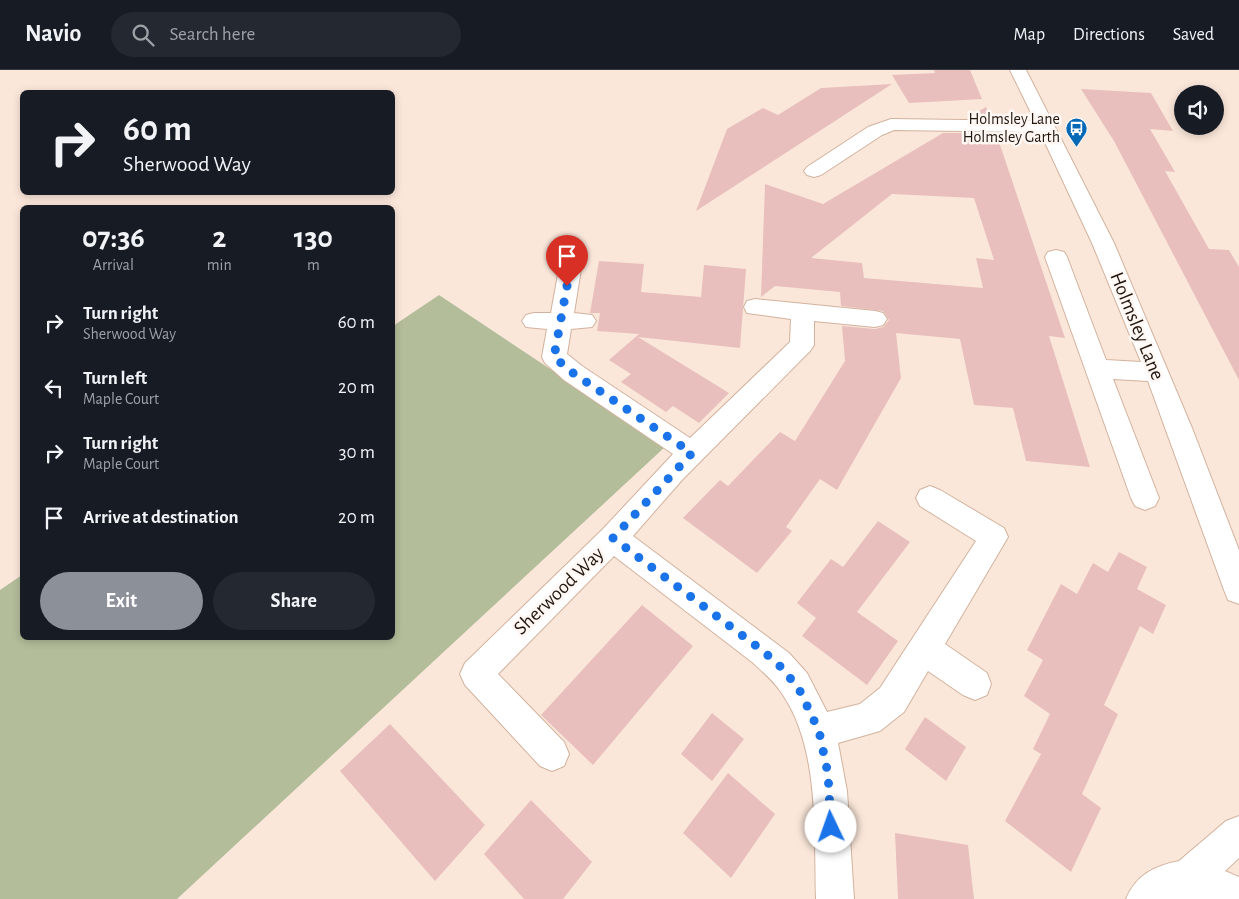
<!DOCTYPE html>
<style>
:root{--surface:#171b24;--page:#242831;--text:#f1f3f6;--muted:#9ea1a6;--line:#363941;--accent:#8c9099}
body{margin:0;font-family:"Alegreya Sans",sans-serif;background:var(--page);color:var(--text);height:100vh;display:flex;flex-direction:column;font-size:19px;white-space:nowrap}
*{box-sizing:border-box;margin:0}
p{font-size:16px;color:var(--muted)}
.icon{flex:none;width:28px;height:28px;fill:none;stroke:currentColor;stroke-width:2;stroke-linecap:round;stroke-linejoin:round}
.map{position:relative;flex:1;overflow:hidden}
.drawer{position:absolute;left:20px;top:135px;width:375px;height:435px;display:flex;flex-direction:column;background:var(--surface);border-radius:8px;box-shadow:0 2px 8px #0003}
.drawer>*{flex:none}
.hud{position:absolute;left:20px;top:20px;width:375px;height:105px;border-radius:8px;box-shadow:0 2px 8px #0003;background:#171b24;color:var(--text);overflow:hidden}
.fabs{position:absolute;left:1174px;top:15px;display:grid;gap:10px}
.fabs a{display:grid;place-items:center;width:50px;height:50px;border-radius:50%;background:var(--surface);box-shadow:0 2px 8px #0003;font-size:25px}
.pin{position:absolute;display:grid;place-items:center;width:42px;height:42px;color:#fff;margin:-51px -21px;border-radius:50% 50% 50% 0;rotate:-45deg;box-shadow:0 0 5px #0007}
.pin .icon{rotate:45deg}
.me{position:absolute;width:55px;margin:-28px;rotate:357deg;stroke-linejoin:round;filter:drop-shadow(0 0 4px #0008)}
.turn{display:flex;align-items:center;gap:18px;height:105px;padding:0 20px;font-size:22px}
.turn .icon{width:65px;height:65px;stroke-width:2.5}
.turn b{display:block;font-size:35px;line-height:42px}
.eta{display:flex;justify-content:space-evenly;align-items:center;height:85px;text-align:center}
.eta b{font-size:30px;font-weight:700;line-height:35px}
.cta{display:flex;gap:10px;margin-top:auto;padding:10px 20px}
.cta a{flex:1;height:58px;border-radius:30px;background:var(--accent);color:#fff;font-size:20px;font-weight:700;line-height:58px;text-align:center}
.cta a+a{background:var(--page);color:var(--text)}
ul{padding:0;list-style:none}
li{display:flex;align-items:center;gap:15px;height:65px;padding:0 20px}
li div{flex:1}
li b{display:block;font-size:19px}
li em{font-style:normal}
header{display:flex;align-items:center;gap:30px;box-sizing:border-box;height:70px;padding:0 25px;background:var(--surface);border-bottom:1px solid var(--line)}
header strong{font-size:24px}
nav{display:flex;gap:28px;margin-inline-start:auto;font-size:18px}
.search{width:350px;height:45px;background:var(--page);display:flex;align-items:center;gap:12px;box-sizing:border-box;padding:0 18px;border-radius:28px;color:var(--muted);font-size:19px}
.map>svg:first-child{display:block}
</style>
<header>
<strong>Navio</strong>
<div class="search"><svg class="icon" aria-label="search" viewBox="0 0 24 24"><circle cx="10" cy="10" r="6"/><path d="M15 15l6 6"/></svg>Search here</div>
<nav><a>Map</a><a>Directions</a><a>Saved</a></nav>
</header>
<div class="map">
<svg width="1239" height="829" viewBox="0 0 1239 829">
<rect width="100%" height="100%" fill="#fbe7da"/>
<path fill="#b3bd9a" d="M439,225L666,376L177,829H0V520L22,505V568H392L393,256Z"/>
<path fill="#e8bfbd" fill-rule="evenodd" d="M934,0H970L982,29L909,33L892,5L935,3Z
M892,14L835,51L696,141L727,59L763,38L778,45L821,18Z
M1081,19L1151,23L1173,61L1150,59L1175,102L1165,101L1209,179L1229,180L1239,197V310L1114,71Z
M986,37L991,49L967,48Z
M943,63H996L1065,268L1049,266L1090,397L1026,391L1013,338L974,335L960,269L896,263L901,308L837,420L820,409L786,457L792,461L757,503L683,448L720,410L728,416L780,362L795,371L845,291L842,256L875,259L883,257L889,250L883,241L841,236L840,222L775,216L761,227L765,114L823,134ZM892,124L974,128L994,190L976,188L983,218L864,208L862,193L811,188Z
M599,191L644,194L641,222L701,227L704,195L746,199L740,278L638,267L729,323L699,353L673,336L666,342L621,312L631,304L609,290L639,264L597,261L600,243H590Z
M878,451L910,472L857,542L898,571L867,615L802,566L816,548L797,533L831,489L843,497Z
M1119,482L1147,497L1137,519L1166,535L1153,564L1140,556L1104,635L1118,644L1082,724L1101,738L1071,802L1005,751L1041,684L1033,679L1050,644L1024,626L1043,590L1027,580L1061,514L1077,524L1093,493L1108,502Z
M642,535L693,576L593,695L541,645Z
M712,643L744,669L712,711L681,684Z
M925,647L966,677L946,711L905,679Z
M390,654L485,755L435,811L340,701Z
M728,703L775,744L731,808L683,763Z
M531,730L592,792L563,829H524L484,784Z
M895,763L968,775L974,829H898Z"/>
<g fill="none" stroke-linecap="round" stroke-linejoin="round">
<defs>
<path id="minor" d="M1010,0H1026L1114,173L1192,358L1239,480V534L1228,530L1224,520L1148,311L1113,309L1159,428L1155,436L1145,440L1135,436L1131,428L1045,187L1048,182L1056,180L1064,182L1067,187L1106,290L1141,292L1092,173L1040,62L894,60L882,65L821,105L814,107L807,105L804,101L807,97L868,57L891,49L1035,51Z
M570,192L578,194L581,199L574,243L592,245L596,251L592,257L571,259L567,284L582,296L690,368L790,272L791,249L747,243L744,237L747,231L755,229L875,241L883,243L887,249L883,255L875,257L814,251V275L810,281L682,410L633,466L789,583L807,603L827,642L860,634L880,618L976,471L920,436L916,428L920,420L930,416L940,420L1004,458L1008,467L945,574L987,603L991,614L987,625L975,630L963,625L928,601L904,642L880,661L838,673L847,721L854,829H816C814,765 820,680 783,625C775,612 763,602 752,592L614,486L498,604L564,672L569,684L564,696L552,701L540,696L465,615L460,604L465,593L603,459L673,384L564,310L545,293L542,287L547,259L526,257L522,251L526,245L534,243H551L559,199L562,194Z
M1239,746V788L1225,801L1239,807V829H1126C1136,805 1154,796 1179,791L1226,751Z"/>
</defs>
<use href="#minor" stroke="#d2b29d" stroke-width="2"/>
<use href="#minor" fill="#fff" fill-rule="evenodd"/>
</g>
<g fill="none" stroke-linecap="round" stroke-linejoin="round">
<path stroke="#1a73e8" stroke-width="9" stroke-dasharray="0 16.2" d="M567,216L554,287L573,303L692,383L613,468L763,581L782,598L799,619L819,661L828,704L831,757"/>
</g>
<defs>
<symbol id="bus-pin" viewBox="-11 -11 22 30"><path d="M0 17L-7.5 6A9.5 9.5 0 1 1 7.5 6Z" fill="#0669b6" stroke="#fef7f3"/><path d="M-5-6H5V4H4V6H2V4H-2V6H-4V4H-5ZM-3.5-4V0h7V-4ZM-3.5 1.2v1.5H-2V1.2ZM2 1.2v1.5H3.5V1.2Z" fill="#fff"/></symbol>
</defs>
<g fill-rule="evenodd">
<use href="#bus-pin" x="1064" y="46" width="25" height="34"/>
</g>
<g text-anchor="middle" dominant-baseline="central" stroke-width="5" stroke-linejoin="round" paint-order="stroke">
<g font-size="16" fill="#21150e" stroke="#fef7f3" text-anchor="end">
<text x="1060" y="49">Holmsley Lane<tspan x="1060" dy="18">Holmsley Garth</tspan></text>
</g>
<g font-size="20" fill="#21150e" stroke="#fef7f3">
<text transform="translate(1137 256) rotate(68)">Holmsley Lane</text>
<text transform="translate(559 521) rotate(-44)">Sherwood Way</text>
</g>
</g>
</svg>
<div class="fabs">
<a><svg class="icon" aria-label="sound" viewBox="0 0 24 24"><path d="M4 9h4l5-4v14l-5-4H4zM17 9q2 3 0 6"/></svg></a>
</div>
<div class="pin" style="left:567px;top:216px;background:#d93025"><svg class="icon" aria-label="arrive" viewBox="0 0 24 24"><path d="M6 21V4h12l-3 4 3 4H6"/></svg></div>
<svg class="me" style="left:831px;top:757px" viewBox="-20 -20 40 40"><circle r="19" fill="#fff"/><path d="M0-13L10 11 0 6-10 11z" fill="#1a73e8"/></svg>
<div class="hud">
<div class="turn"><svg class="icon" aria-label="right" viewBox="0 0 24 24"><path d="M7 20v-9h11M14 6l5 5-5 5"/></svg><div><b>60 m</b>Sherwood Way</div></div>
</div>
<section class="drawer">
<div class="eta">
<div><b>07:36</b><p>Arrival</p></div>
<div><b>2</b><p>min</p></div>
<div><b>130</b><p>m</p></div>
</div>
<ul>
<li><svg class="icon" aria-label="right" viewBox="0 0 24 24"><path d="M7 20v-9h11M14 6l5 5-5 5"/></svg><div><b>Turn right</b><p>Sherwood Way</p></div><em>60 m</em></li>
<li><svg class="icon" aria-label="left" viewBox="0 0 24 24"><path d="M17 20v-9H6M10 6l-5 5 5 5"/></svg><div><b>Turn left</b><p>Maple Court</p></div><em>20 m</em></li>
<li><svg class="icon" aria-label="right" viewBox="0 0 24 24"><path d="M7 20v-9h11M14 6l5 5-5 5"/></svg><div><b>Turn right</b><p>Maple Court</p></div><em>30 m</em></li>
<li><svg class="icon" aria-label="arrive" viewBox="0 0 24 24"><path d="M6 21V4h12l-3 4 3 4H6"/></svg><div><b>Arrive at destination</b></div><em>20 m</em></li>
</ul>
<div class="cta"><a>Exit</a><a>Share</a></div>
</section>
</div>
